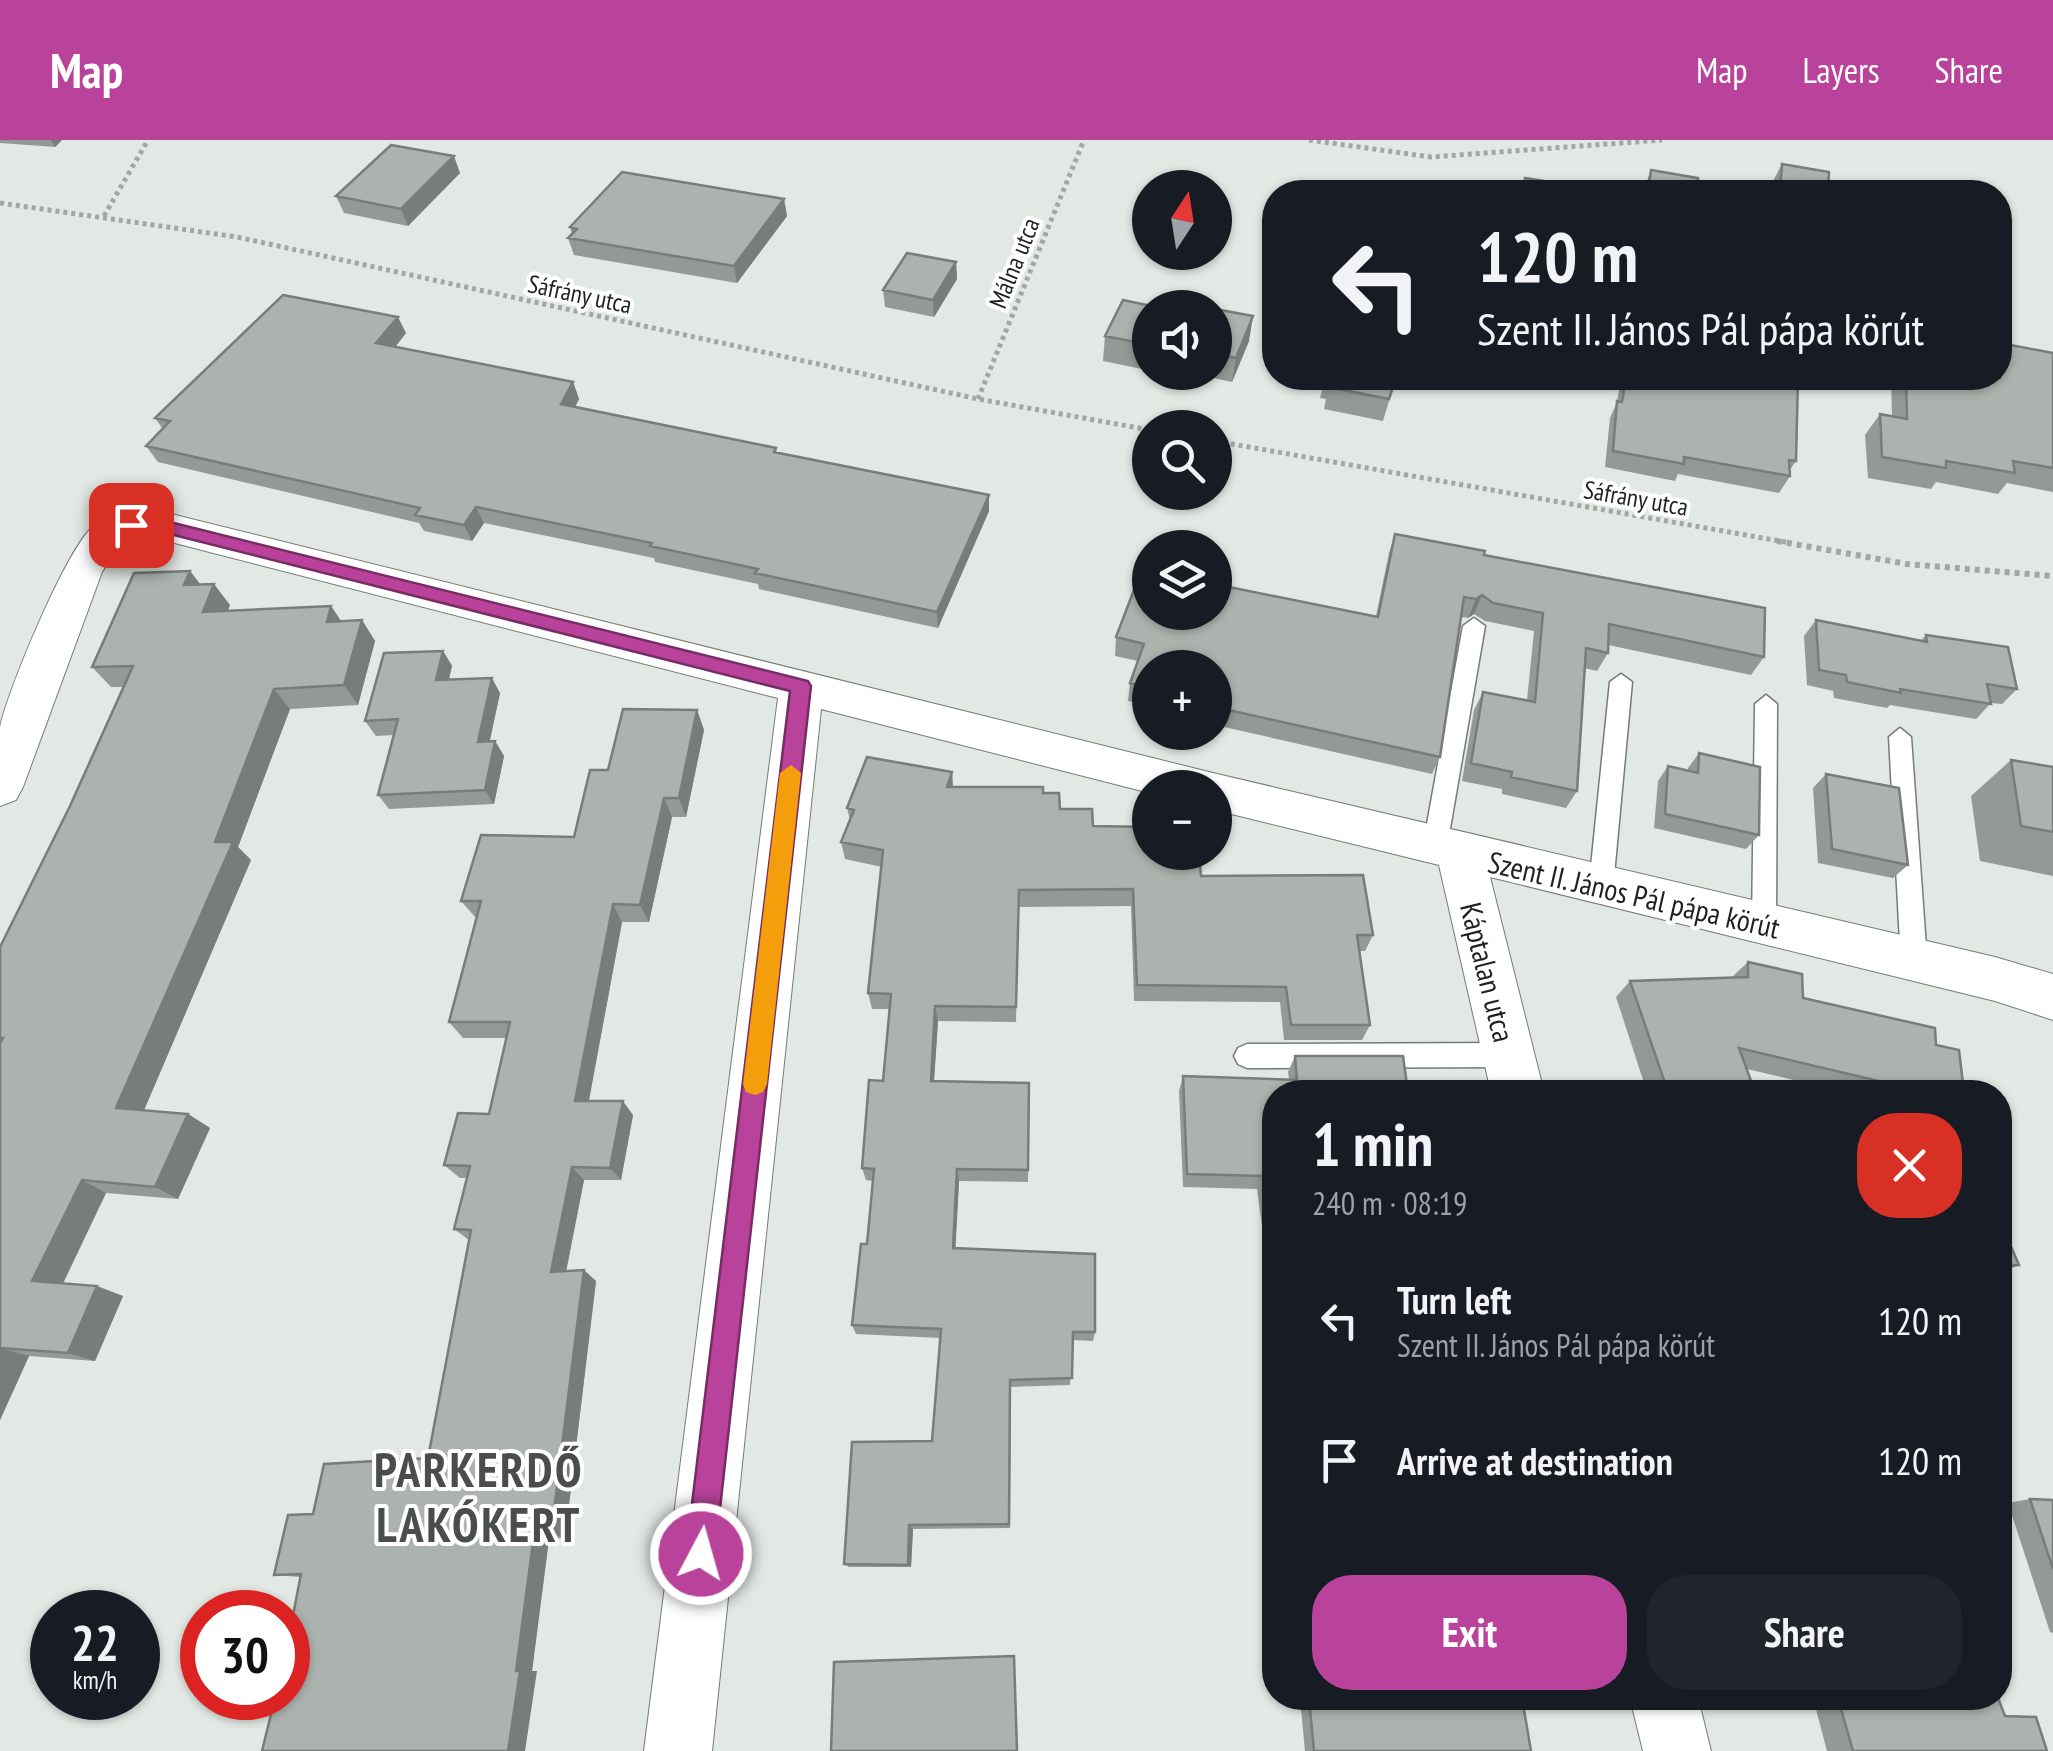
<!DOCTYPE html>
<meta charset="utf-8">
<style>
:root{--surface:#171b24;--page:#20242c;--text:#f1f3f6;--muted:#9ea1a6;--accent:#b9439a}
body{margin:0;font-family:"PT Sans Narrow",sans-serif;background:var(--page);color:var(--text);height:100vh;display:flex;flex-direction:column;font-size:38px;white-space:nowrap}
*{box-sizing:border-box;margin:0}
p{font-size:32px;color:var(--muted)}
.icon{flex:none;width:55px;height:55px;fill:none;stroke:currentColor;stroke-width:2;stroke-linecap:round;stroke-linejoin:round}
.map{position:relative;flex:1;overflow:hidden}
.details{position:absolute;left:1262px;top:940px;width:750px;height:630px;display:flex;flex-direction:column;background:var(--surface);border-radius:40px;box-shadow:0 2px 8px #0004}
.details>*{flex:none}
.guide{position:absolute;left:1262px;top:40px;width:750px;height:210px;border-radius:40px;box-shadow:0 2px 8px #0004;background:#171b24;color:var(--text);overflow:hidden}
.needle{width:65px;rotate:12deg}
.controls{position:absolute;left:1132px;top:30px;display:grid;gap:20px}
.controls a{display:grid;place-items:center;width:100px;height:100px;border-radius:50%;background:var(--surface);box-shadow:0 2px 8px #0004;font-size:50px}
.speed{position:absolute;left:30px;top:1450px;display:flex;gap:20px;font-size:50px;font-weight:700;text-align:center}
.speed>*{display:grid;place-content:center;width:130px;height:130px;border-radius:50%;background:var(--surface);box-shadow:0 2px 8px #0004;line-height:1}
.speed small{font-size:25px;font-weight:400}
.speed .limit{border:15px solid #d22;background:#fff;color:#111}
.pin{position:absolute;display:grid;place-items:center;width:85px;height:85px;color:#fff;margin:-42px;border-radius:20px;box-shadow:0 5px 15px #0006}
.me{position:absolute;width:110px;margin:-55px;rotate:6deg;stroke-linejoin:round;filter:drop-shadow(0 0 8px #0008)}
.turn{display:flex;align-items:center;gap:35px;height:210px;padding:0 50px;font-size:45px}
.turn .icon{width:130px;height:130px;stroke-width:2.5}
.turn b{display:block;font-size:70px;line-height:85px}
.round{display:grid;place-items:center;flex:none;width:105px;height:105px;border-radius:40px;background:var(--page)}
.summary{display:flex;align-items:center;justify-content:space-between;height:170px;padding:0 50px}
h1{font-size:60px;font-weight:800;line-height:75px}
.primary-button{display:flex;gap:20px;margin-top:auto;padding:20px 50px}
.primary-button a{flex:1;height:115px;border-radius:40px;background:var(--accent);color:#fff;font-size:40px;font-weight:800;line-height:115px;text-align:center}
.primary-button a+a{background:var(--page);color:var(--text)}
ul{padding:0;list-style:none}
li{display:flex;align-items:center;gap:30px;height:140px;padding:0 50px}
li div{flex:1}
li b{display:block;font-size:38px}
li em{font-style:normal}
header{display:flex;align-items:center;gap:60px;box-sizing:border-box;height:140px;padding:0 50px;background:var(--accent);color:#fff}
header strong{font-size:48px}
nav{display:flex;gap:55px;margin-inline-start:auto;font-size:35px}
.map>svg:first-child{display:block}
</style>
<header>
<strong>Map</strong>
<nav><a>Map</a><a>Layers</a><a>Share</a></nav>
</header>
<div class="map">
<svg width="2053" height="1611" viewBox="0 0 2053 1611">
<rect width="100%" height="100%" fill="#e2e8e4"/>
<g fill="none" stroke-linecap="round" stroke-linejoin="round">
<defs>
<path id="service" d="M1474,478L1485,486L1447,706L1443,713H1427L1423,706L1463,486Z
M1621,534L1632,542L1613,746L1610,753H1592L1589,746L1610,542Z
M1766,555L1777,564L1776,785L1773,793L1764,796L1755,793L1752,785L1755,564Z
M1900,588L1911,597L1927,821L1923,829L1914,832L1905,829L1901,821L1889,597Z
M1508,903L1517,907L1521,915L1517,923L1508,927L1247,928L1238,924L1234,916L1238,908L1247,904Z"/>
<path id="minor" d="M163,372L1213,633L1995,817L2053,834V880L1995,861L1490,737L1544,952H1491L1439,725L1215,670V648H1150V653L821,569L712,1611H644L778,558L163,400C132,400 118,405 102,432L23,647L16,660L0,666C0,641 0,612 0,588C6,554 69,402 95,385C115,372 140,372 163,372Z
M1630,1558H1698L1711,1611H1643Z"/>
</defs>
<use href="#service" stroke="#757b77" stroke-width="3"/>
<use href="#minor" stroke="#757b77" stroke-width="2"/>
<path stroke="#a3a7a4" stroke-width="5" stroke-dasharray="4 4" stroke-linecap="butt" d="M1309,0L1431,17L1662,0
M0,63L237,97L978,259L1150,290
M104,76L148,0
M978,259L1084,0
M1215,301L1791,403"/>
<path stroke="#a3a7a4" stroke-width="6" stroke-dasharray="5 5" stroke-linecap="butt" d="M1777,401L1907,424L2053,436"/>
<use href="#service" fill="#fff" fill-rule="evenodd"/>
<use href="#minor" fill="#fff" fill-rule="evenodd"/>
</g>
<path fill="#949996" d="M0,0H62L55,7L0,3Z
M1782,24L1828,52H1772L1773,41Z
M1651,30L1697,52H1643Z
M460,33L408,86L344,73L336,56Z
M784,59L787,76L737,143L574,115L568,98L572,94L570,87Z
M956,122L957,139L934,177L885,167L883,150Z
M1150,168V224L1147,230L1103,221L1105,196Z
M1215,169L1249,201L1232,242L1191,233L1215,232Z
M406,193L395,207L573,242L579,259L575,267L776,308L777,313L989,371L938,488L759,449L758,444L655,422L654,418L484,383L472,401L424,391L419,383L158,322L146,306L162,288L155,278Z
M2053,213V352L2007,343L1998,354L1936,342L1931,349L1868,338L1865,295L1880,274L1892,277L1891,238H2000Z
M1325,238H1396L1383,281L1324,269L1326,259L1320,258Z
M1621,238H1798L1796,321L1789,331L1790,336L1779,353L1678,334L1675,341L1605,327L1610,278L1617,262Z
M1395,394L1484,415L1764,517L1751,535L1608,505V513L1597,531L1584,528L1577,651L1566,668L1502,654V649L1462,641L1474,570L1483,552L1527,560L1534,491L1485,481L1474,474L1468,478L1461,477L1440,617L1432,634L1215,585V528H1150V566L1128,561L1130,543L1138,521L1115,516L1116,497L1150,472L1222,437L1220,445L1376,476L1389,413Z
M190,431L200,444L230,465L228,471L331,466L341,481L362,480L375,501L358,565L290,569L238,707L251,720L144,970L188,974L210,988L178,1059L106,1053L63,1144L123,1156L95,1221L29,1216L0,1280V807L70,666L124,547H111L92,527Z
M1816,480L1920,501L1926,495L2017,549L2002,564L1991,563L1976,579L1890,565L1887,568L1834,558L1833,551L1807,545L1804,496Z
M443,511L452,526L449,539L500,553L490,601H495L504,616L494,664L389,669L378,655L394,595L376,596L365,581Z
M697,570L704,590L686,677H672L649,782H622L589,961L633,975L621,1040H584L566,1131L596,1141L565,1398L549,1399L532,1531H537L288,1558L300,1437L274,1435L313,1374L428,1318L469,1100L454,1089L467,1038H460L444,1025L489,974L507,898H463L449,882L476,778L461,761L574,697L608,630Z
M1699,613L1759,695L1746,709L1654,688L1658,641L1668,626L1688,631V628Z
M2011,620L2051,627L2053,625V736L1980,721L1971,656Z
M952,632L953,647L1043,653L1060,669L1093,686L1201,736L1373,795L1365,811H1360L1370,885L1362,900H1284L1280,862L1134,861L1131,766L1019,767L1016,882L938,881L934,941L1029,943L1028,1042L959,1041L955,1108L1095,1192L1093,1201L1072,1200L1070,1245L1011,1247L1010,1388L913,1389L911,1427H849L844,1424L932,1301L940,1198L856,1194L852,1185L867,1104L873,1041L866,1040L862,1028L883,941L889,869H872L868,853L882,727L845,719L841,702L850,680L847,668Z
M1826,634L1908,725L1893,738L1818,723L1813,648Z
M1748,822L1803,858L1936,905L1964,952H1844L1747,929L1755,952H1647L1616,857L1630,841L1732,837Z
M1295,916H1403L1275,952V1183L1257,1049L1183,1047L1179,951L1183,936L1289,939L1288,932Z
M2000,1081L2019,1125L2000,1133Z
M1275,1307V1408L1269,1312Z
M2030,1359L2053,1360V1493L2050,1492L2008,1363Z
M1300,1558H1522L1531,1611H1305Z
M1813,1558H1998L2004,1575L2047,1611H1827Z"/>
<path fill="#787d7a" d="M51,0H62L55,7Z
M454,16L460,33L408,86L401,69Z
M784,59L787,76L737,143L734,126Z
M956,122L957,139L934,177L933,160Z
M1253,176L1249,201L1232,242L1236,218Z
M398,177L406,193L385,220L376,203Z
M573,242L579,259L568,280L561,264Z
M989,355V371L938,488L937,472Z
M476,367L484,383L472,401L464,385Z
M190,431L206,452L184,445Z
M214,444L230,465L219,493L203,472Z
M1482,455L1474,474L1468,478L1476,459Z
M331,466L345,487L327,482Z
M362,480L375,501L358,565L344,545Z
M443,511L452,526L445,555L436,540Z
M492,538L500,553L486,616L478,602Z
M274,549L290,569L238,707L251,720L139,982L116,968L215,702Z
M697,570L704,590L686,677L679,658Z
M495,601L504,616L494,664L485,650Z
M952,632L953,651L947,647Z
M664,658L672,677L649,782L640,765Z
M613,764L622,782L586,975L575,961Z
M935,866L938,881L933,955L931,941Z
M623,961L633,975L621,1040L610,1028Z
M188,974L210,988L178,1059L155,1047Z
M572,1027L584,1040L564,1142L551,1132Z
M957,1029L959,1041L955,1118L953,1108Z
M82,1040L106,1053L59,1151L32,1141Z
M584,1130L596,1141L565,1398L551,1394Z
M97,1146L123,1156L95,1221L68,1213Z
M0,1208L29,1216L0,1280Z
M909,1385L913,1389L911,1427L908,1425Z
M534,1395L549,1399L532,1531H516Z
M520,1531H537L525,1611H508Z"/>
<path fill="#acb2ae" stroke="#787d7a" stroke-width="2.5" d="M391,5L454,16L401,69L336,56Z
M1782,24L1829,32L1828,52H1780Z
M1651,30L1698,38L1697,52H1648Z
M622,32L784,59L734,126L568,98L577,89L570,87Z
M1525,38L1614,52H1522Z
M1394,44L1433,50V52H1392Z
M907,113L956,122L933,160L883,150Z
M283,155L398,177L376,203L573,242L561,264L776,308L774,312L989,355L937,472L755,433L758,429L650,406L652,403L476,367L464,385L415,375L420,368L146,306L170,281L155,278Z
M1123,160L1161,168H1150V205L1105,196Z
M1215,169L1253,176L1236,218L1215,213Z
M2000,203L2053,213V328L2013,321L2015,333L1946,321V328L1882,317L1880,274L1907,279L1906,238H2000Z
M1330,238H1396L1389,259L1329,247L1332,238Z
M1626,238H1798L1796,321L1789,320L1790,336L1684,317V324L1613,311L1617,261L1622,262Z
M1395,394L1485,411L1484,415L1765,468L1764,517L1609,484L1608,513L1586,508L1577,651L1511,637L1512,632L1471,623L1483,552L1535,562L1543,473L1493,463L1482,455L1476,459L1464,457L1440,617L1215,567V528H1150V548L1130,543L1144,504L1116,497L1137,442L1150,445V472H1215V435L1222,437L1219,445L1378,477Z
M190,431L184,445L214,444L203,472L331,466L327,482L362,480L344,545L274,549L215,702H233L116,968L188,974L155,1047L82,1040L32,1141L97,1146L68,1213L0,1208V903L3,898H0V807L70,666L133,526L92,527L134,433Z
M1816,480L1927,502L1926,495L2008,507L2017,549L1987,544L1991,564L1900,549L1901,553L1847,542L1846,535L1819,530Z
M443,511L436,540L492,538L478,602L495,601L485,650L378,655L398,579L365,581L384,513Z
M623,569L697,570L679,658H664L640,765L613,764L575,961H623L610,1028L572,1027L551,1132L584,1130L551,1394L534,1395L516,1531H520L508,1611H262L275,1558H288V1501L301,1434L274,1435L288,1375L313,1374L324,1324L428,1318L471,1090L454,1089L470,1026L444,1025L458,973L489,974L510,882H449L481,761H461L481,695L574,697L590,630H608Z
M1699,613L1760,627L1759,695L1665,674L1668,626L1698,633Z
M867,617L952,632L947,647H1043V653H1059L1060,669H1092L1093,686L1150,687V712H1199L1201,736L1363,735L1373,795H1357L1370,885H1291L1286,847L1137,845L1133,749L1019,750L1016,867L935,866L931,941L1029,943L1028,1030L957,1029L953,1108L1095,1114V1192H1073L1072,1238L1010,1240L1009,1384L909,1385L908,1425L844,1424L852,1302L932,1301L941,1189L852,1185L861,1104H867L874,1029L862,1028L869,940L883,941L891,854L868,853L883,710L841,702L854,670L847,668Z
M2011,620L2053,627V692L2021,686Z
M1826,634L1899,648L1908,725L1832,709Z
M1748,822L1802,834L1803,858L1935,888L1936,905L1959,910L1964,952H1925L1739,908L1755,952H1668L1630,841L1748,837Z
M1295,916H1403L1408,952H1275V1122L1263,1036L1187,1034L1183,936L1297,940Z
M2000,1081L2019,1125L2000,1126Z
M2030,1359L2053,1360V1429Z
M1014,1516L1017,1611H831L834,1522Z
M1309,1558H1522L1531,1611H1314Z
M1838,1558H1998L2005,1576L2036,1577L2047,1611H1853Z"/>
<path fill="#b9439a" stroke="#782c64" stroke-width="2.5" d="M131,379L162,380L808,541L811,546L715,1414L711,1424L701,1428L690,1424L686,1414L790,551L162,392L124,390V381Z"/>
<path fill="#f59e0b" d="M791,625L801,633L767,944L763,952L755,955L746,952L743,944L780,633Z"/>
<g text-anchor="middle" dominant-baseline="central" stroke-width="8" stroke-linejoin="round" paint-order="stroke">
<g font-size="25" fill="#1f2120" stroke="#fff">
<text transform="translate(1014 123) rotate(-68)">Málna utca</text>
<text transform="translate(580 154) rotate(12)">Sáfrány utca</text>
<text transform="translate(1636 358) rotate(10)">Sáfrány utca</text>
</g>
<g font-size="30" fill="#1f2120" stroke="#fff">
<text transform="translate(1634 754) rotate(13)">Szent II. János Pál pápa körút</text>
<text transform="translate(1488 832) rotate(76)">Káptalan utca</text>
</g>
<g font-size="48" font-weight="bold" letter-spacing="2.5" fill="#494e4b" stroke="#fff">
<text x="479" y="1329">PARKERDŐ<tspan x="479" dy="55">LAKÓKERT</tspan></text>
</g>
</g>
</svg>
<div class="controls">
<a><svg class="needle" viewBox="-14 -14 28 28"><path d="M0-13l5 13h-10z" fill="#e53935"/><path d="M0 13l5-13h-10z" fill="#9ea1a6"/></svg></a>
<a><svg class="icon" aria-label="sound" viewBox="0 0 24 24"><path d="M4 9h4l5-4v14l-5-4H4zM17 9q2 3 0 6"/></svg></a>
<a><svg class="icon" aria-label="search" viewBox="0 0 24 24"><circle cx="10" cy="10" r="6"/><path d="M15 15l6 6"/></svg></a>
<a><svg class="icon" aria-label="layers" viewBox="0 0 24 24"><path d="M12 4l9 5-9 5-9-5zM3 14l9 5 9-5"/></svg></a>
<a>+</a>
<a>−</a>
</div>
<div class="speed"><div>22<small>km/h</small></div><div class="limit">30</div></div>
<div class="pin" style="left:131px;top:385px;background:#d93025"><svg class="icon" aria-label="arrive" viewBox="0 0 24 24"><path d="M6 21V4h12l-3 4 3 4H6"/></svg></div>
<svg class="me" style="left:701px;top:1414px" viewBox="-20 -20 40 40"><circle r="17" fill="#b9439a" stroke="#fff" stroke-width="3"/><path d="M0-11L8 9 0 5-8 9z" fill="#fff"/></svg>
<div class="guide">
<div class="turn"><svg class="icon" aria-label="left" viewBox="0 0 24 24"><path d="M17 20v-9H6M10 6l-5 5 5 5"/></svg><div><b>120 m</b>Szent II. János Pál pápa körút</div></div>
</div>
<section class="details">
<div class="summary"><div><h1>1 min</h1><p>240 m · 08:19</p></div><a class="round" style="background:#d93025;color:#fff"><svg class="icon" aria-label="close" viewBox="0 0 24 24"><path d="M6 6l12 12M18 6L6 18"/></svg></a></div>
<ul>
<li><svg class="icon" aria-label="left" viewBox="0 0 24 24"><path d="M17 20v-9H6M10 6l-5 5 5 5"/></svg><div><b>Turn left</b><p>Szent II. János Pál pápa körút</p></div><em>120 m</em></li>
<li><svg class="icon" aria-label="arrive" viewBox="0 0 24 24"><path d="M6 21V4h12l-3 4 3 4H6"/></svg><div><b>Arrive at destination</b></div><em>120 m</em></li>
</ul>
<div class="primary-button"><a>Exit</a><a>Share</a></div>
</section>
</div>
